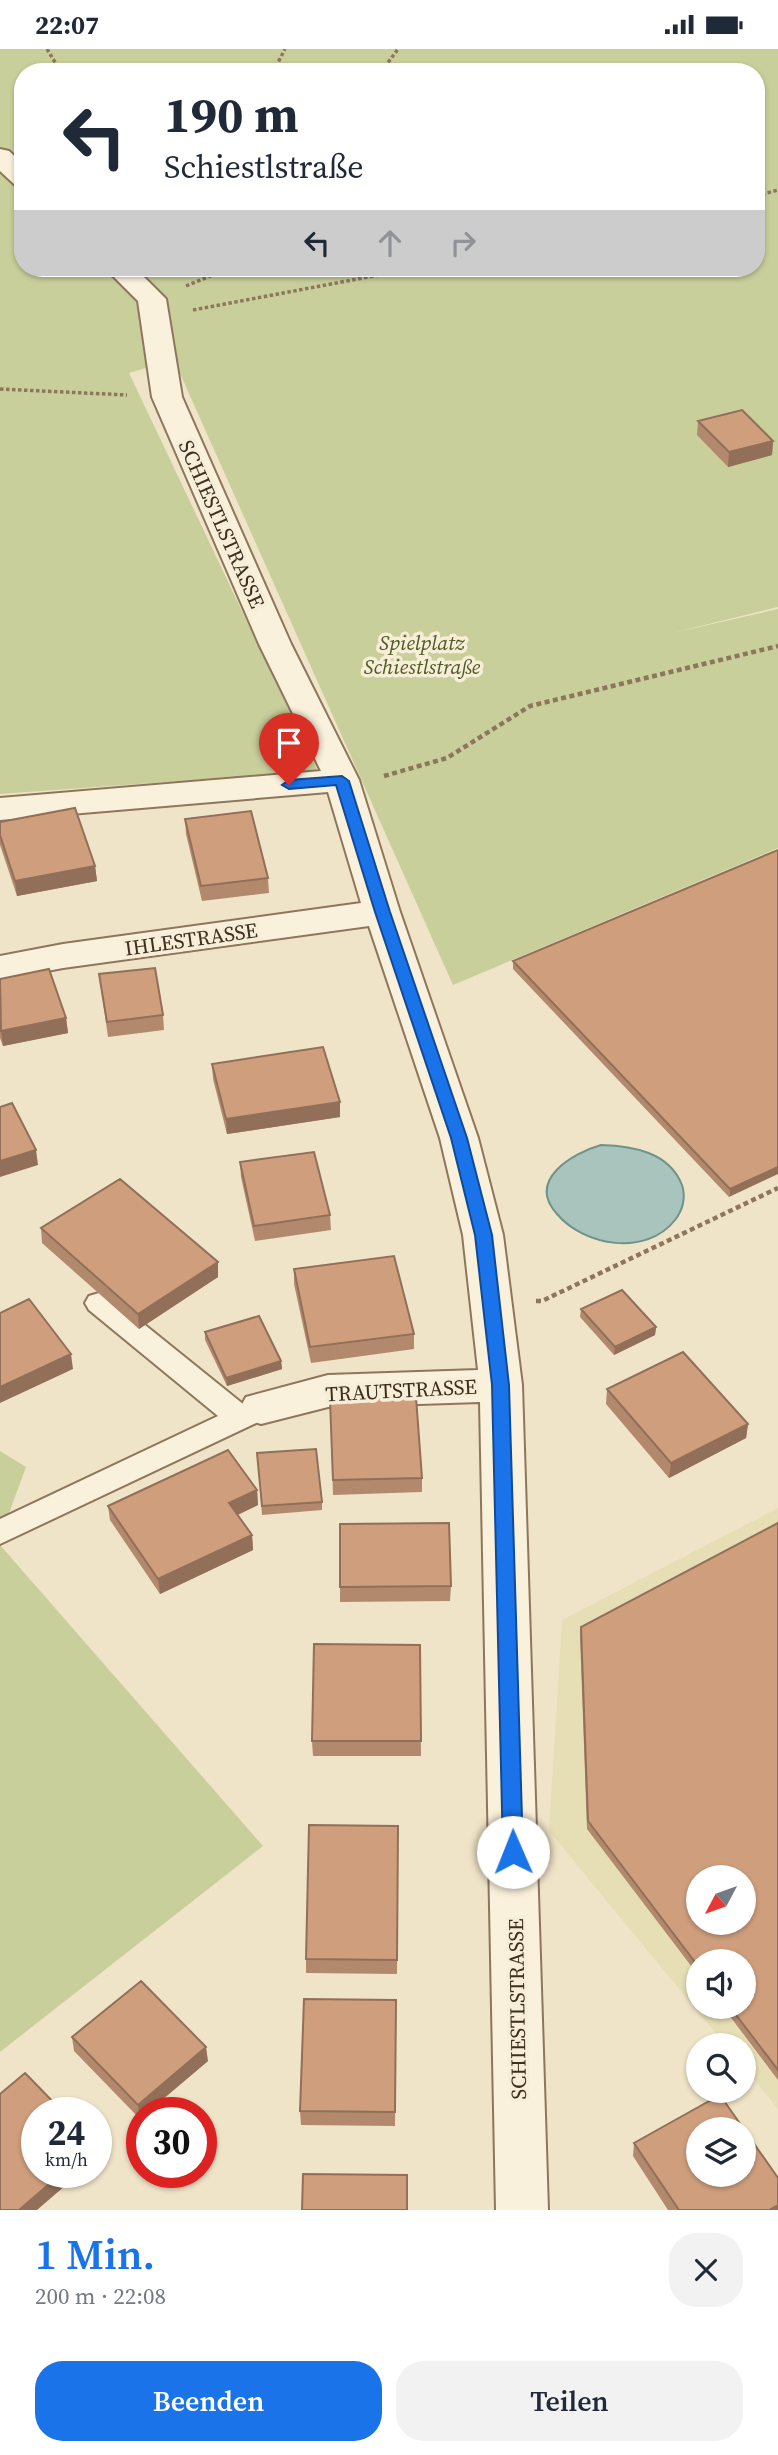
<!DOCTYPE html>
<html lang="de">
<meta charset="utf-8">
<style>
:root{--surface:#fff;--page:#f2f2f3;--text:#1f2937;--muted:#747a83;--accent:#1a73e8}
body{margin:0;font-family:"Source Serif 4",serif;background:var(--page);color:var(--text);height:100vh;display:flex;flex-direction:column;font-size:26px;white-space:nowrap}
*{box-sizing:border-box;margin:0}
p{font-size:23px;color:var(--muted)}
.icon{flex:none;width:38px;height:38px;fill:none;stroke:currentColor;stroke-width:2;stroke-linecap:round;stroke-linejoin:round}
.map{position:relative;height:2161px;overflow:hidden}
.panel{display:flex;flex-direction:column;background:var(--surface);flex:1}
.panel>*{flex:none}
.hud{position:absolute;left:14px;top:14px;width:751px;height:214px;border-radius:28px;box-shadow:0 2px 5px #0004;background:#fff;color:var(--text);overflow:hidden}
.needle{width:46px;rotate:229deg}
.buttons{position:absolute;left:686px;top:1816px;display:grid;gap:14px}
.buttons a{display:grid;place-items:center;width:70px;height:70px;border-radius:50%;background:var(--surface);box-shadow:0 2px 5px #0004;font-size:35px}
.speed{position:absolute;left:21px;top:2048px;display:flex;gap:14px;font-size:35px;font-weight:700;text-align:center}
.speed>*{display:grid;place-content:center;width:91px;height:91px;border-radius:50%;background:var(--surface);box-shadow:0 2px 5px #0004;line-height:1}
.speed small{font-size:18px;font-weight:400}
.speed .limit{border:10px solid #d22;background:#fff;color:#111}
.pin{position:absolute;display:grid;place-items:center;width:60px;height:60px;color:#fff;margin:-72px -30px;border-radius:50% 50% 50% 0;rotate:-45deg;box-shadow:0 0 7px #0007}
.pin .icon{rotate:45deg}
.me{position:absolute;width:77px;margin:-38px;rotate:359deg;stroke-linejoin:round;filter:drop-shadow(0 0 5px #0008)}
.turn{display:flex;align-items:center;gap:24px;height:147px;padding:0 35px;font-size:32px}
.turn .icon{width:91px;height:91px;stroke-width:2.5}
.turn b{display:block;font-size:49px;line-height:60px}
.lanes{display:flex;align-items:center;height:66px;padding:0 35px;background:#0003;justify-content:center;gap:35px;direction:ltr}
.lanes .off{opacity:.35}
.round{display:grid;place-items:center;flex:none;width:74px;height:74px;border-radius:28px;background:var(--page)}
.summary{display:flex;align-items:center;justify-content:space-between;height:119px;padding:0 35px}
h1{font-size:42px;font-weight:600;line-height:52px;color:var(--accent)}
.primary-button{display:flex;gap:14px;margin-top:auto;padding:14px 35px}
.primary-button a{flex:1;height:80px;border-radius:28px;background:var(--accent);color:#fff;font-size:28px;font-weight:600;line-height:80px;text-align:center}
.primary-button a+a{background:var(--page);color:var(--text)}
.status{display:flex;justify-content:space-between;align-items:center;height:49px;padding:0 35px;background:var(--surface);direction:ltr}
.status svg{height:19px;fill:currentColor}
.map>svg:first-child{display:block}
</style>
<div class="status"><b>22:07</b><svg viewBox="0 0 49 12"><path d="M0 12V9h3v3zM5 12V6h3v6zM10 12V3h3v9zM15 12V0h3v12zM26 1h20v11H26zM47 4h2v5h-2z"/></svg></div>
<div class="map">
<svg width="778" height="2161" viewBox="0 0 778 2161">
<rect width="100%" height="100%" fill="#f0e4c8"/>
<path fill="#e6deb5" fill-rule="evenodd" d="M778,1459V2060L744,2018V1997H726L549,1782L562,1571ZM698,1829H744V1874H698ZM698,1913H744V1958H698Z"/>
<path fill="#c9cf9b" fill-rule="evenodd" d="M0,0H778V558L672,584L778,560V799L453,936L174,311L129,324L318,722L0,745ZM23,23H756V219H23Z
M0,1402L26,1418L0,1489Z
M0,1496L263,1797L0,2003Z"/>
<path fill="#a9c4bc" stroke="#6f938a" stroke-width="2" d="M601,1096C633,1097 669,1103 682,1136C686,1148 683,1161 675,1171C646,1208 584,1197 557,1165C526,1131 573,1104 601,1096Z"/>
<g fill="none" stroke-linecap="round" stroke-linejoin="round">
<defs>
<path id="lane" d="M99,1244L109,1247L243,1355L261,1348L271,1351L275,1359L271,1367L0,1495V1470L218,1367L89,1261L85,1254L89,1247Z"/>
<path id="street" d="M0,100L9,102L23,115V137L14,135L0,122Z
M105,219H135L166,250L182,348L291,595L359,731L400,863L478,1089L503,1186L522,1336L548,2161H496L480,1353L328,1358L261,1375L246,1370L240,1359L246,1348L328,1326L478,1321L463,1186L440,1089L369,877L63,919L0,931V907L63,895L361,854L328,743L0,771V749L321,722L259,595L152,348L138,252Z"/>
</defs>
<use href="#lane" stroke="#8d765c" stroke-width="4"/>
<use href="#street" stroke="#8d765c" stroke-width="4"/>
<path stroke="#8d765c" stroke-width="3.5" stroke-dasharray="3.5 2.5" stroke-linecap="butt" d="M47,0L61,23
M273,23L285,0
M381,23L398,0
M756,147L778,141
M186,237L230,219
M193,261L416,219
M0,340L127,346"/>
<path stroke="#8d765c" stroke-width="4.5" stroke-dasharray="5 3.5" stroke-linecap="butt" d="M384,727L447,709L530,657L778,597
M536,1252H542L778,1139"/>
<use href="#lane" fill="#faf1dc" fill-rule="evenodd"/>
<use href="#street" fill="#faf1dc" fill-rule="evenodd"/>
</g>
<path fill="#b2896c" d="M698,372L773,392L772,406L728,418L697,386Z
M185,770L268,829L269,844L202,852L186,785Z
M0,773L95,817L97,832L17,847L0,796Z
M778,801L729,1148L513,920V912Z
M99,925L163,966L164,981L108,988Z
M0,930L66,969L68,984L3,997L0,989Z
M212,1015L340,1053V1068L227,1085L213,1030Z
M240,1113L330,1166L331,1181L255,1192L241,1128Z
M41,1179L218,1213V1228L139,1280L42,1194Z
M294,1220L414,1285V1300L311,1314L294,1235Z
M581,1260L656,1278L655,1286L614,1306L580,1268Z
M205,1283L281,1312L282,1320L227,1337L205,1291Z
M607,1340L748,1375L746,1389L669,1429L606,1355Z
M330,1351L422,1429V1443L333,1446Z
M257,1404L322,1453V1461L262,1466Z
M257,1441L258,1456L238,1466L252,1486L253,1501L160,1545L110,1471L108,1457Z
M778,1474V2031L723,1958H744L698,1913V1926L587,1780L580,1586L581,1578Z
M340,1475L451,1537L450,1552L340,1553Z
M420,1596L421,1707H313L312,1692Z
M398,1777L397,1925L306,1924V1910Z
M396,1951L395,2077L301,2076L300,2062Z
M72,1988L208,2012L140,2070L74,2002Z
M634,2094L778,2161H668L633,2107Z"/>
<path fill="#916f58" d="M773,392L772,406L728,418L729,403Z
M95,817L97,832L17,847L15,832Z
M66,969L68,984L3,997L1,982Z
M340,1053V1068L227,1085L226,1070Z
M36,1101L38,1116L0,1128V1112Z
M778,1118V1125L729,1148L730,1140Z
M218,1213V1228L139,1280L138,1265Z
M656,1278L655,1286L614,1306L615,1298Z
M71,1305L73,1320L0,1354V1338Z
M281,1312L282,1320L227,1337L226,1329Z
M748,1375L746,1389L669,1429L671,1414Z
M257,1441L258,1456L230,1469L229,1454Z
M252,1486L253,1501L160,1545L158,1530Z
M206,1998L208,2012L147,2063H142V2068L140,2070L138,2056Z
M63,2123H81L37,2161H19Z
M778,2156V2161H769Z"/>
<path fill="#cf9f7d" stroke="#916f58" stroke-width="2" fill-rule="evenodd" d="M742,361L773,392L729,403L698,372Z
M75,759L95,817L15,832L0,786V773Z
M251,762L268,829L201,837L185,770Z
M778,801V1118L730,1140L513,912Z
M155,919L163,966L107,973L99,925Z
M49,920L66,969L1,982L0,930Z
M323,998L340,1053L226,1070L212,1015Z
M12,1054L36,1101L0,1112V1058Z
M314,1103L330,1166L254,1177L240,1113Z
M120,1130L218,1213L138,1265L41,1179Z
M394,1207L414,1285L310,1298L294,1220Z
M622,1241L656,1278L615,1298L581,1260Z
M29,1250L71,1305L0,1338V1264Z
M259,1267L281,1312L226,1329L205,1283Z
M683,1303L748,1375L671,1414L607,1340Z
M416,1348L422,1429L333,1431L330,1351Z
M316,1400L322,1453L262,1457L257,1404Z
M228,1401L257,1441L229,1454L252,1486L158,1530L108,1457Z
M449,1474L451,1537L340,1538V1475Z
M778,1474V2021L730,1958H744V1913H698V1917L588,1772L581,1578ZM698,1829H744V1874H698Z
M314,1595L420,1596L421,1692H312Z
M309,1776L398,1777L397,1911L306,1910Z
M141,1932L206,1998L138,2056L72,1988Z
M304,1950L396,1951L395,2063L300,2062Z
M25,2024L63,2063H37V2123H63L19,2161H0V2045Z
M720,2046L778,2129V2156L769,2161H679L634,2094ZM698,2081H744V2126H698Z
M303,2125L407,2126V2161H302Z"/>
<path fill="#1a73e8" stroke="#114b97" stroke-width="2" d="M342,727L349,732L390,863L467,1089L492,1186L509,1336L523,1803L520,1809L513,1812L506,1809L503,1803L492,1336L475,1186L451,1089L375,863L336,736L289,740L282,736L289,731Z"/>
<g text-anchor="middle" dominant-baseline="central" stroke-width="7" stroke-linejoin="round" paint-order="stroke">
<g font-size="21" fill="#3d2e20" stroke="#f7eed8">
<text transform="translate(222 475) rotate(66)">SCHIESTLSTRASSE</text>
<text transform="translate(191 890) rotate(-8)">IHLESTRASSE</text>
<text transform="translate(401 1341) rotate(-3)">TRAUTSTRASSE</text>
<text transform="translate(517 1960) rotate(-91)">SCHIESTLSTRASSE</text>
</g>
<g font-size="21" font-style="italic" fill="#4d5a26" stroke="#f7eed8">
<text x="422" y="593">Spielplatz<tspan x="422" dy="24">Schiestlstraße</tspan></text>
</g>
</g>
</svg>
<div class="buttons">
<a><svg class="needle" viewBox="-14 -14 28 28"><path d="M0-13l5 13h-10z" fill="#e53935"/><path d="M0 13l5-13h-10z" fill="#747a83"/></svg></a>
<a><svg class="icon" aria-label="sound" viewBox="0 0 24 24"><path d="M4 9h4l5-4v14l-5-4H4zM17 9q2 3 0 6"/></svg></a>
<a><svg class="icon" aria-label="search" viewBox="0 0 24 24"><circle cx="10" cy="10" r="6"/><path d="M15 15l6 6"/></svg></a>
<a><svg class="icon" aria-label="layers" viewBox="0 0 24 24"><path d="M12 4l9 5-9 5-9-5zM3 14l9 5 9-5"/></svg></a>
</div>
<div class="speed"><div>24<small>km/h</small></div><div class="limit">30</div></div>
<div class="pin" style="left:289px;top:736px;background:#d93025"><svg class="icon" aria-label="arrive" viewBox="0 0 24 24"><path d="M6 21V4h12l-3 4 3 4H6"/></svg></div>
<svg class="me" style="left:513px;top:1803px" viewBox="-20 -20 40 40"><circle r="19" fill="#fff"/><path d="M0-13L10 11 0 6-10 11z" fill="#1a73e8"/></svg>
<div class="hud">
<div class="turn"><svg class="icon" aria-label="left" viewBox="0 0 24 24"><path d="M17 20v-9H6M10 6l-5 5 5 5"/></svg><div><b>190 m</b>Schiestlstraße</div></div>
<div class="lanes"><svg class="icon" aria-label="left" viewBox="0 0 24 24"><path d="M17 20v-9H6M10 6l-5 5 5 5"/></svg><svg class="icon off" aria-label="ahead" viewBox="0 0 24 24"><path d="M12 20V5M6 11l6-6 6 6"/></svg><svg class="icon off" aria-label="right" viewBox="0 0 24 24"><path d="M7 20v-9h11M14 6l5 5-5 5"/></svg></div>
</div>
</div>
<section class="panel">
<div class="summary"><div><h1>1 Min.</h1><p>200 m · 22:08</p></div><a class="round"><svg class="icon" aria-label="close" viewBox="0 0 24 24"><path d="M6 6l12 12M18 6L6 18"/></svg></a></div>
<div class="primary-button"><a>Beenden</a><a>Teilen</a></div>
</section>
